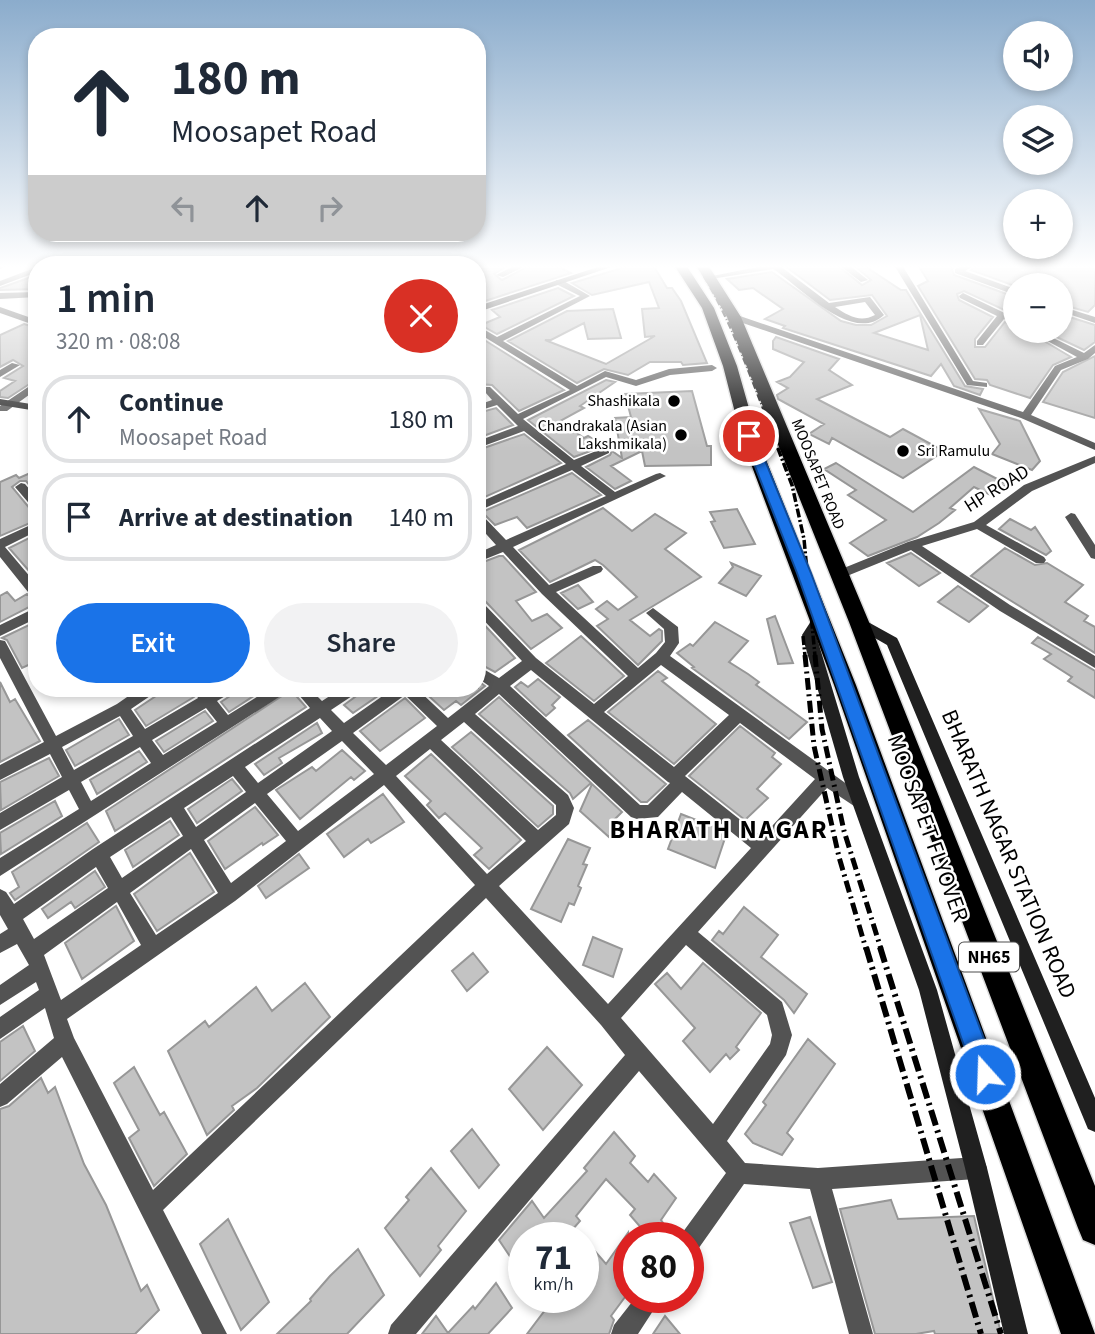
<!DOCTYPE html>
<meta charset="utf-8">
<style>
:root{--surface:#fff;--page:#f2f2f3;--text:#1f2937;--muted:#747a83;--line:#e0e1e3;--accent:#1a73e8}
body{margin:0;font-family:"Source Sans 3",sans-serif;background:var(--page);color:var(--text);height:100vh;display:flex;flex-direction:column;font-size:26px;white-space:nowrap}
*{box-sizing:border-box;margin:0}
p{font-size:23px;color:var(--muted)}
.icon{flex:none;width:38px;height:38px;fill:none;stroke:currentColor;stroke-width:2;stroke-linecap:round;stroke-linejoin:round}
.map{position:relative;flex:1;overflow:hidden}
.drawer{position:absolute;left:28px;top:256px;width:458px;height:441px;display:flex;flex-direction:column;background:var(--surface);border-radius:28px;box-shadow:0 4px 10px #0003}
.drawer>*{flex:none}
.guide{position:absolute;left:28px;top:28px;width:458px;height:214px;border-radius:28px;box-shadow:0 4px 10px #0003;background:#fff;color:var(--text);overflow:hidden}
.buttons{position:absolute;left:1003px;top:21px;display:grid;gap:14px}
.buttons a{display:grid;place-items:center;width:70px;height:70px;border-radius:50%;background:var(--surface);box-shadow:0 4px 10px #0003;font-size:35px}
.speed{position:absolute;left:508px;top:1222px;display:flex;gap:14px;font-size:35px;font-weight:700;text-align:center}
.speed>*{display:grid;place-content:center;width:91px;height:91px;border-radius:50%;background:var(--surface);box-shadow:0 4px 10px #0003;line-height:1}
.speed small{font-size:18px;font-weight:400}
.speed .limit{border:10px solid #d22;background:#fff;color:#111}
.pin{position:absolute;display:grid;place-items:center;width:60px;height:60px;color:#fff;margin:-30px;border:4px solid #fff;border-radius:50%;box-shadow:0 2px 7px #0007}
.me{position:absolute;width:77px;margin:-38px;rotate:340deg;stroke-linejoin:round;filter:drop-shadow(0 0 5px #0008)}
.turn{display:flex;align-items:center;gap:24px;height:147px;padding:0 28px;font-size:32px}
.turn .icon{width:91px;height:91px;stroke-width:2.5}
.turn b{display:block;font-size:49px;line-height:60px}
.lanes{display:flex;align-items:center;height:66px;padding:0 28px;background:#0003;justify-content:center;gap:35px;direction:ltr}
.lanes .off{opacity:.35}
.round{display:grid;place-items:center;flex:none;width:74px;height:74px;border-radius:37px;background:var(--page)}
.head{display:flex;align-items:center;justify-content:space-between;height:119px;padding:0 28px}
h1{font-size:42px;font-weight:600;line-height:52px}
.primary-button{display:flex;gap:14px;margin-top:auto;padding:14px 28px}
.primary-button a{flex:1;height:80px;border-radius:42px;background:var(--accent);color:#fff;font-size:28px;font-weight:600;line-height:80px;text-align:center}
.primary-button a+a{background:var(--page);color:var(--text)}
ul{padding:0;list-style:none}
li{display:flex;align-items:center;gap:21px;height:88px;margin:0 14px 10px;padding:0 14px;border:4px solid var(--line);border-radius:28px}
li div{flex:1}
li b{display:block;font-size:26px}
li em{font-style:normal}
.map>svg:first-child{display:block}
</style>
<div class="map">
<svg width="1095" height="1334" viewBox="0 0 1095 1334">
<rect width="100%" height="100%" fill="#fff"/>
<path fill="#c3c3c3" stroke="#979797" stroke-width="2" fill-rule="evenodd" d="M478,265H509L494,274L502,280L531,265H555L571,273L482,302L478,298Z
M632,265H653L667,288H672L681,301L707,363L683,365L681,362H650L628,375L604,369L577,383L508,341L567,311L613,309L621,338L588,339L584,323L551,340H545L606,364L655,336L645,337L642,309L659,308L649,282L592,295L572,283Z
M784,265H837L862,285L871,280L854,265H863L901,290H906L965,386L983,389L980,395L954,386L941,364L931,376L783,328L785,326L765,319L783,309L753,288L739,290L727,279L772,272L841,321L856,325H871L887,316L872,295L830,300ZM920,315L928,350L874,333Z
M918,265H956L952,269L954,275L1015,297V315L964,291L957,294L959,300L993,317L975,339V347H985L1005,322L1015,326V331H1027L1071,357L1053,365L1030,398L990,385L987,380L975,379L918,286L928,281Z
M978,265H1083L1095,269V305L1088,312L1060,304V285L1015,286L971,270Z
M37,275V289L0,290V288Z
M558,288L574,296L497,334L481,325L500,317L492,310Z
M1060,314L1095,325V342L1084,350L1044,331H1060Z
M24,324L37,328V379L8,398L0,397V391L15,381L4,378L23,366L13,360L0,367V335Z
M478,336L564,390L519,411L492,385L478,384Z
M776,337L839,359L829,370L852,385L817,399L890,437L903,429L944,451L903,478L832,438L829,444L809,434L824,424L778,399L777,395L788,388L777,382L790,377L804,362L773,349V341Z
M1095,356V418L1043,402L1063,372Z
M606,380L615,382L580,406L584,408L560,421L584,438L588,436L604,446L574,457L528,420Z
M692,391L707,446H711V465L645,466L642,451L611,466L631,481L615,489L586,467L610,455L612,451L622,458L615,418L631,417L625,394Z
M496,408L513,425L478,438V413Z
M979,409L1020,421L1040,461L1032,470L992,454L1000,444Z
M524,434L561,463L478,500V450Z
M836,463L913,512L974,467L1007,484L993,496L974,487L950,508L955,510L939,523L917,537L868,556L850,543L886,520L848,495L856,490L824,469Z
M37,470V494L26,481H20L12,487L31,510L37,511V520L0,536V482L16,475L19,478Z
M572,473L601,495L527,528L517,517L495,525L482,512Z
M603,508L632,531L655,514L686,533L665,549L701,577L630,620L650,636L659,629L662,631V641L638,665L597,626L608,619L596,609L607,601L618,610L637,597L603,565L595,560L550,582L519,550Z
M737,509L755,544L724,548L711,522L715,521L710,512Z
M1010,519L1031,530L1035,527L1051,551L1046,555L999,529Z
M37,534V580L9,548Z
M1005,548L1035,565L1047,563L1083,585L1065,602L1088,616L1084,621L1095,627V653L971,576Z
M911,553L940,573L919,586L887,563Z
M499,556H503L536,592L516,601L532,621L547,614L562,628L531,649L485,601L478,599V564Z
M731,563L761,576L746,596L719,583L733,567Z
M578,585L593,602L578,609L561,593Z
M958,586L988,606L969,622L938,602Z
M7,592L15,601L27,594L37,603L0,622V596Z
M775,616L793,663L778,664L767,619Z
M478,618L515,658L495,672L478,663Z
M715,622L748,641L729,662L748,674L759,682L756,685L807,722L789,739L692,668L694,667L677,653L690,644L693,646Z
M31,624L37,636V661L22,668L7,640L2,638Z
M581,636L624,676L594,701L546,663Z
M1038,637L1095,671V698L1068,681L1072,677L1044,659L1051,654L1032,643Z
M658,671L667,678L662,681L716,724L674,764L608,712Z
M538,679L560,697L552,705L555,708L546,716L515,687L521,682L528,687Z
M478,681L485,686L461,705L456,701L444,710L420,688H478Z
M0,682L10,702L15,699L40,741L0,762Z
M168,688H189L194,697L146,726L135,710Z
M237,688H266L229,712L221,702L233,694Z
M363,688H382L385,691L353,713L344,705L359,694Z
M291,690L306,707L115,831L106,811Z
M499,697L591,783L573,799L570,793L479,714Z
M405,698L425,718L380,751L360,731Z
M205,711L213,721L164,752L156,741Z
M119,719L129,735L75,766L66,750Z
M588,720L666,784L647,802H641L568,735Z
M317,723L322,733L279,758L282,763L264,775L255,764Z
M740,726L775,753L772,757L781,764L757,789L768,798L745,820L689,776Z
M471,732L553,806V814L538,827L452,747Z
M342,750L365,771L354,780L351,777L300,819L276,790L312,767L316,771Z
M139,751L147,762L97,794L90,780Z
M431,754L521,840L489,869L474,855L482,848L445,813L439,818L427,805L431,801L405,776Z
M49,758L59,776L1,810L0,782Z
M232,779L242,791L197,823L188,809Z
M592,784L622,812L611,823L617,828L609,837L580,811Z
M383,794L404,822L371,843L368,839L344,857L327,834Z
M55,801L62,816L1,854L0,833Z
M255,807L278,835L263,845L262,843L225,869L208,841Z
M681,814L727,832L715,868L668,849Z
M170,821L179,835L133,867L125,850Z
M87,823L99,842L15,900L10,893L19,887L12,872Z
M568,839L590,848L583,864L587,865L578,886L581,888L574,905L569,903L561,922L531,909Z
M190,853L214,892L157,931L134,894Z
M299,854L309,868L266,898L258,886Z
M95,871L105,887L75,908L71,902L48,918L42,909Z
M116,906L134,941L82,979L65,943Z
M744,907L778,935L761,957L807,994L794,1013L784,1000L712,940L719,931L723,934Z
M593,937L622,949L613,977L583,965Z
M473,953L488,972L467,991L452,971Z
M703,963L761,1013L736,1047L739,1050L730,1059L726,1054L710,1072L683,1041L695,1028L655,984L667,973L681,989Z
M305,983L330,1017L257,1088L232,1106L234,1110L207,1135L168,1051L205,1021L209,1027L256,987L272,1011Z
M23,1026L35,1051L0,1081V1042Z
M808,1039L835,1064L787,1133L793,1139L782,1155L753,1143L745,1134L766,1105L763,1102Z
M547,1047L582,1085L543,1130L509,1089Z
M134,1067L160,1115L164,1112L187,1154L154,1186L129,1138L139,1130L114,1083Z
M41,1078L48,1093L55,1087L84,1164L106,1205L141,1291L147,1285L159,1310L135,1334H0V1109L9,1106Z
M472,1129L499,1165L479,1188L451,1151Z
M614,1132L635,1156L630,1163L648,1182L654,1174L676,1198L661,1220L663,1223L653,1237H649L630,1215L635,1209L606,1179L576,1216L580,1221L566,1237H523V1276L499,1240L532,1201L544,1218L587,1171L584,1168Z
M431,1168L466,1211L438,1246L441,1250L420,1276L385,1228L409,1200L406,1197Z
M891,1200L898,1219L974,1216L1001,1334H935L934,1331L916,1334H875L840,1209Z
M810,1217L832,1282L813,1288L790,1223Z
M228,1219L269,1302L241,1330L200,1244Z
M628,1233V1293L611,1316L614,1320L609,1334H527L555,1297H583V1265L594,1250L606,1264Z
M358,1249L384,1295L347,1334H277L311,1301L310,1299L330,1276Z
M496,1283L512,1308L488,1334H422L436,1316L448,1333L473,1306L475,1309Z
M665,1316L680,1334H653Z"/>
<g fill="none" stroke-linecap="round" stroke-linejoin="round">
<defs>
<path id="highway" d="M674,265H686L714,308L737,366L758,440L856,685L1095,1334H1061L834,685L742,440L723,366L702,308Z
M696,265H708L741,317L869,622L1095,1186V1245L1083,1240L1078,1228L849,622L727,317Z"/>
</defs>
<use href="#highway" stroke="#dbdbdb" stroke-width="3"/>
<path fill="#535353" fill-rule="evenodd" d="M0,265H9L0,269Z
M516,265H528L503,277L496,275Z
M768,265L780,266L829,303L870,297L884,315C852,345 800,286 773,269L711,279L707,277ZM865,302L875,315C860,323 849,316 835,307Z
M839,265H849L868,280L861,282Z
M894,265H902L973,381L987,383V387L967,385Z
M964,265H975L965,271L1015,289V295L955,273V269Z
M37,267V272L0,286V281Z
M556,280H562L590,296L503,341L577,386L605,371L636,380L669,369L712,365L717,368L712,371L670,375L636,386L606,377L523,419L574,460L601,449H609V453L581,466L615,492L656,474L660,473L666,476L513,547L549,585L593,566H601L603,569L601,572L556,592L638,668L656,653L665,642L664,629L646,613L653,608L678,627L679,643L670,656L866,798L868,803L866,808L860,810L827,788L698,932L782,1002L792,1035L786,1055L727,1141L745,1163L818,1168L976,1157L984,1160L987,1168L984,1176L976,1179L832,1189L873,1334H849L810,1189L744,1184L696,1252L688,1255V1237L680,1236L726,1173L639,1071L416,1334H388L391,1325L625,1055L601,1025L486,898L163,1210L227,1334H202L62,1057L7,1104L0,1107V1084L54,1038L45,1008L0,1039V1017L39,990L36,982L0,1005V985L29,965L17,944L0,953V934L8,929L0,915V889L6,892L14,904L93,849L310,708L293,688H309L322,701L342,688H360L358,692L331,710L344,723L394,688H416L448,718L489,686L478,678V666L499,678L522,661L478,614V601L483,603L536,658L594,704L628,676L542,594L503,552L478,562V553L496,545L478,525V514L482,515L506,540L606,496L572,470L478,511V503L566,464L524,431L478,448V441L518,426L497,405L478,411V405L492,400L485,392L478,393V387H490L518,414L570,390L478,333V326L497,337L580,296L556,284ZM661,665L729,715L674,767L604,712ZM531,670L668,782L670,783L648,805H640L510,686ZM499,694L631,817L637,819L658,817L682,792L751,848L608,1004L499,886L569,824L574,808L568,795L475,714ZM405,695L437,726L386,765L353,733ZM320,718L332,731L258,783L245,767ZM464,722L556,805V815L538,830L441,740ZM740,723L815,779L762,837L685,776ZM342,741L374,774L298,831L267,794ZM430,749L526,841L487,874L396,776ZM233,776L246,792L196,827L184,808ZM384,785L475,885L153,1190L74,1038L67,1019L235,901ZM255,803L286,841L231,883L204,840ZM171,817L183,836L122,878L110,857ZM191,849L218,893L156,935L130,893ZM96,867L108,888L34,939L23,919ZM117,902L141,945L61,1000L44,955ZM686,945L767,1015L772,1035L770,1044L713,1124L621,1018Z
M37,292V297L0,299V293Z
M963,293L1015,318V324L1004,319L983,345H977V341L997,316L960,298L959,296Z
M1060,306L1095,317V323L1060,311Z
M0,307L37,320V326L0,313Z
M731,315H737L1023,412L1055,366L1077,357L1029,331H1039L1084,353L1095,345V353L1088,359L1061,370L1031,415L1095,443V450L1021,418L731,319Z
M12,363L20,365L0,377V370Z
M37,381V389L7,411H0V406Z
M1095,456V463L1032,491L986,525L1044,557L1046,560L1044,563H1036L977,529L922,546L1010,605L1095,656V668L1000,611L911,550L842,578H834L832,575L834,572L908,542L974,522L1024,485Z
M21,483L25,484L37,498V509L33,508L15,487Z
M1071,513L1075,514L1095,545V559L1091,558L1065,517Z
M37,522V531L5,547L37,585V599L32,597L0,557V539Z
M37,607V618L0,636V625Z
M0,640L5,641L56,736L117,704L140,688H158L156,692L131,709L145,729L198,698L192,688H207L210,691L215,688H234L232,692L217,701L228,715L271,688H289L287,692L0,876V858L79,809L69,790L0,830V813L62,777L50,754L0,780V765L44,742L0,658ZM206,708L217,722L163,755L152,740ZM120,716L133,736L74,770L62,747ZM140,747L151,763L91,801L81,782Z
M636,1297H662L638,1334H611L614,1325Z"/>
<path fill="#202020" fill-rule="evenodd" d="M604,265H617L478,312V306Z
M0,399L37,405V411L0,405Z
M820,613L827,618L816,635L859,777L937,990L987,1168L1028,1334H1004L965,1168L919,990L843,777L802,635L815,615Z
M859,617L897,638L899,642L1095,1098V1132L1088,1129L887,645L854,626L852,622Z"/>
<use href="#highway" fill="#000" fill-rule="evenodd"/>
<path stroke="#000" stroke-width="2.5" stroke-dasharray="7 2.5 1 2.5" stroke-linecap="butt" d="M697,265C731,318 750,376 773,434"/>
<path stroke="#000" stroke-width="3.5" stroke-dasharray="9 2.5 2 2.5" stroke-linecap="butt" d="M772,433L792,485L804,539L815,656
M803,636L805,656"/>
<path stroke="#000" stroke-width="5" stroke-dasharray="12 4.5 2 4.5" stroke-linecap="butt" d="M805,655L814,746L839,857L866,949
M815,655L822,729L844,831L881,949"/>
<path stroke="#000" stroke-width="6" stroke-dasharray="16 5 2.5 5" stroke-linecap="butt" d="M866,947L981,1334
M880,947L1001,1334"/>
</g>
<linearGradient id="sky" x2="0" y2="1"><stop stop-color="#8baccc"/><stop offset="0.59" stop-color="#fff"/><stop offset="1" stop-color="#fff" stop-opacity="0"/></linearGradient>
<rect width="1095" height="452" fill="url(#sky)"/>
<path fill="#1a73e8" stroke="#114b97" stroke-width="2" d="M749,433L755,436L811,573L997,1074L994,1082L985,1086L977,1082L974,1074L797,573L743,436Z"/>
<g fill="#000" stroke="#fff" stroke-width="2.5">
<circle cx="674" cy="401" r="7"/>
<circle cx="681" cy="435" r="7"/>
<circle cx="903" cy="451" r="7"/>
</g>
<g text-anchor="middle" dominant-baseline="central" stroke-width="5" stroke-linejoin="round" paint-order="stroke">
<g font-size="16" fill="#000" stroke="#fff" text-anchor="end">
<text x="660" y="401">Shashikala</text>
<text x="667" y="426">Chandrakala (Asian<tspan x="667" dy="18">Lakshmikala)</tspan></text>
<text x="917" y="451" text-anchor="start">Sri Ramulu</text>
</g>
<g font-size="16" fill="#000" stroke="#fff">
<text transform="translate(818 474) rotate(68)">MOOSAPET ROAD</text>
</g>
<rect fill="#fff" stroke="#4c4c4c" stroke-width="2" x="959" y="942.5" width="60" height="29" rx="5"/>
<g font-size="18" font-weight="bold" fill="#000">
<text x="989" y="957">NH65</text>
</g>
<g font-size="19" fill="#000" stroke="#fff">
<text transform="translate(997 489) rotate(-32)">HP ROAD</text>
</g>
<g font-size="23" fill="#000" stroke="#fff">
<text transform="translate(928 828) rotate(70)">MOOSAPET FLYOVER</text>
<text transform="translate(1009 854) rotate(67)">BHARATH NAGAR STATION ROAD</text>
</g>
<g font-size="26" font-weight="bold" letter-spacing="2" fill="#000" stroke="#fff">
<text x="719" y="829">BHARATH NAGAR</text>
</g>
</g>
</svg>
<div class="buttons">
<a><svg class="icon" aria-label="sound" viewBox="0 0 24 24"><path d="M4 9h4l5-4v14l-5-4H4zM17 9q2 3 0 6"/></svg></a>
<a><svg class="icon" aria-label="layers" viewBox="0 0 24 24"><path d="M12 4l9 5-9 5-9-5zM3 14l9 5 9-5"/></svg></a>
<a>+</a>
<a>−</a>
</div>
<div class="speed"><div>71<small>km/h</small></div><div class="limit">80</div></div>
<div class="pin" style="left:749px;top:436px;background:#d93025"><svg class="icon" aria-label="arrive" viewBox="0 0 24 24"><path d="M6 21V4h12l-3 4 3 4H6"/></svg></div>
<svg class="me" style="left:985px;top:1074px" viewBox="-20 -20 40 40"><circle r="17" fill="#1a73e8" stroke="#fff" stroke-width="3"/><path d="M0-11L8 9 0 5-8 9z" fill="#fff"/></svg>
<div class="guide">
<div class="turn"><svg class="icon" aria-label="ahead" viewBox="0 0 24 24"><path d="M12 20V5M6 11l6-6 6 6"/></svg><div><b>180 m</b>Moosapet Road</div></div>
<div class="lanes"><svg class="icon off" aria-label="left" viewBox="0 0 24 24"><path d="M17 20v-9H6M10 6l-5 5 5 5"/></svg><svg class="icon" aria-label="ahead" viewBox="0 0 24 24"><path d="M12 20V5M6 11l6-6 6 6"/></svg><svg class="icon off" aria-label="right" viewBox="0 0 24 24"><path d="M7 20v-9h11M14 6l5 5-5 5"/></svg></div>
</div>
<section class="drawer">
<div class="head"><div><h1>1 min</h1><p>320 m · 08:08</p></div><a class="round" style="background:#d93025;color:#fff"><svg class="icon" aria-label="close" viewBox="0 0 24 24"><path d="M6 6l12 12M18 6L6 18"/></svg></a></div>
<ul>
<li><svg class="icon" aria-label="ahead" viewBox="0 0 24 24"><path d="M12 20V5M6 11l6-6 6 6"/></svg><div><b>Continue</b><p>Moosapet Road</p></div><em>180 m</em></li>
<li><svg class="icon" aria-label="arrive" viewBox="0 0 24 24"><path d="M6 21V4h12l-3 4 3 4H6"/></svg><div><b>Arrive at destination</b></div><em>140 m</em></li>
</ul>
<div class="primary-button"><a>Exit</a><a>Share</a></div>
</section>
</div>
